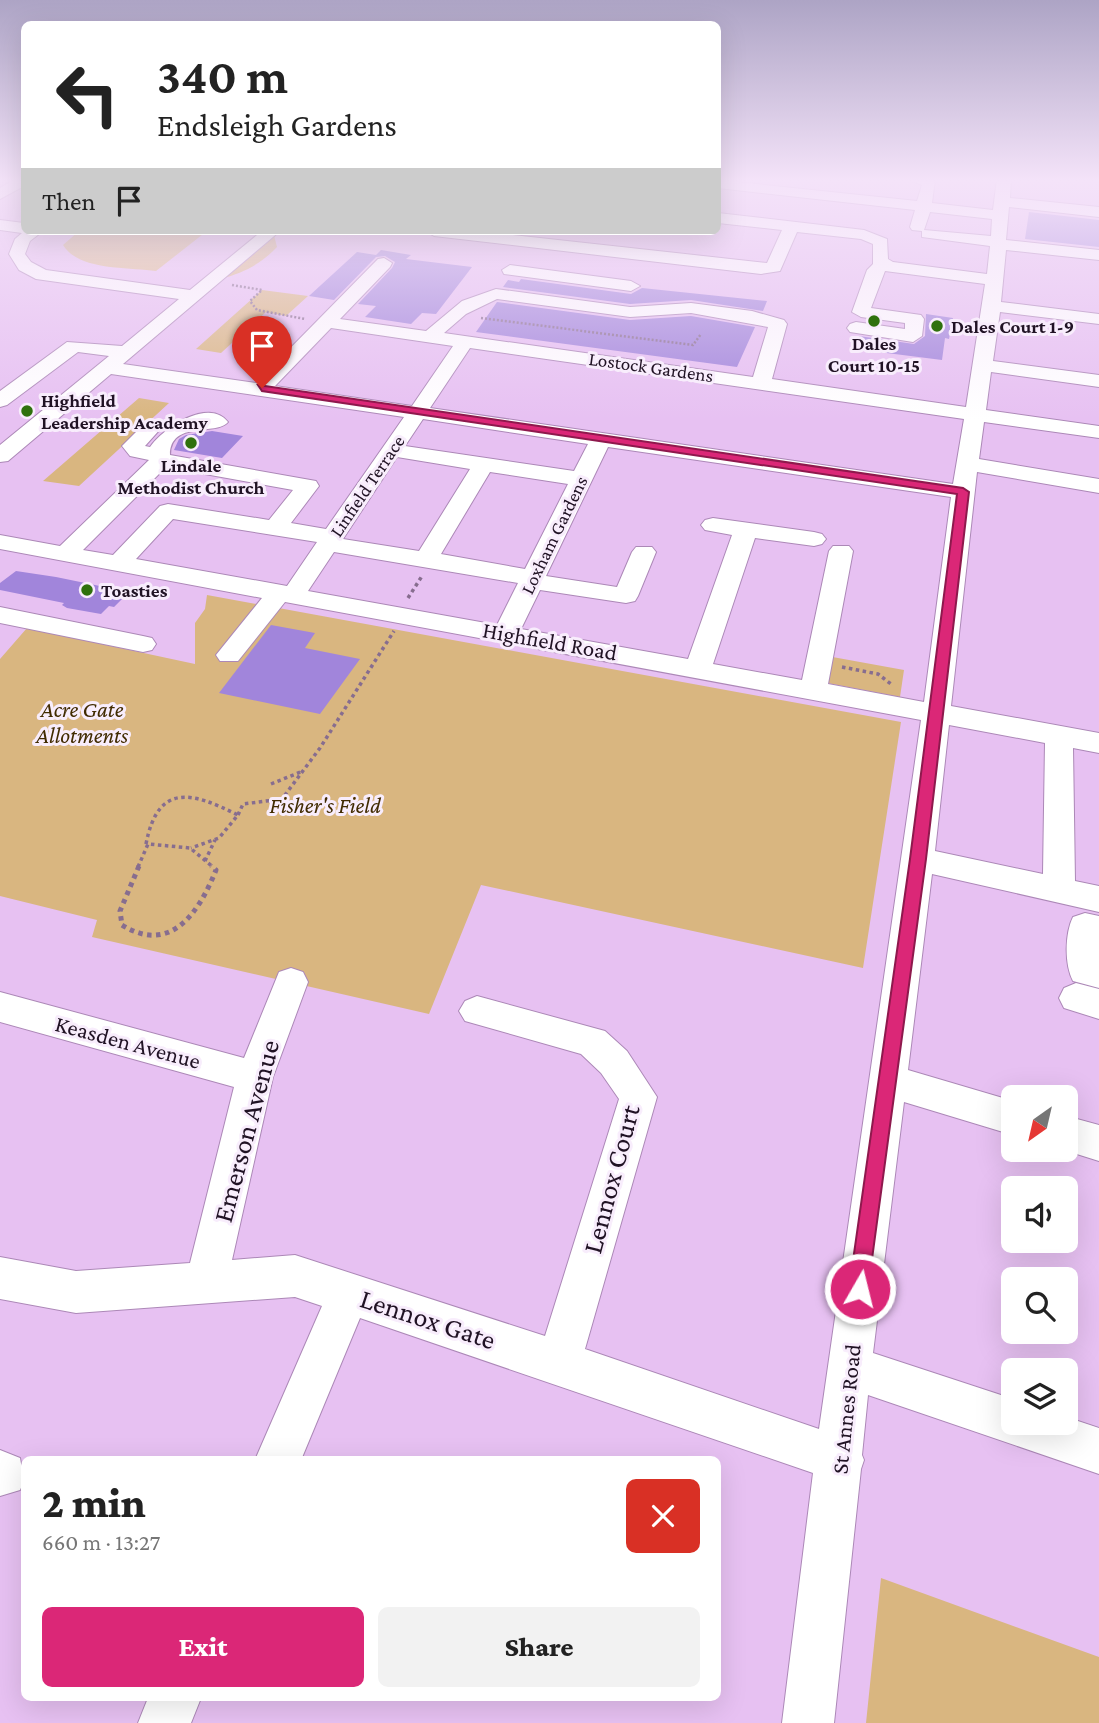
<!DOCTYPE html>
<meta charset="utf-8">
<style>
:root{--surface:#fff;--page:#f2f2f2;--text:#222;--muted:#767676;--accent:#db2777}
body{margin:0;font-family:"Crimson Pro",serif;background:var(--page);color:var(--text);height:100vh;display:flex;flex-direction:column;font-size:26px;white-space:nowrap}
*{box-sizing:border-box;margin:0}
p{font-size:23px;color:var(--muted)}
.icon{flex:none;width:38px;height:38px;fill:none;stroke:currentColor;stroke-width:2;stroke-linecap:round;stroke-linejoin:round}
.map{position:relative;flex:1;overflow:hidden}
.panel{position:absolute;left:21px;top:1456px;width:700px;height:245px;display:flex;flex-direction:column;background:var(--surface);border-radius:10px;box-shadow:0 7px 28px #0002}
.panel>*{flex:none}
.top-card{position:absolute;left:21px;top:21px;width:700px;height:214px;border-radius:10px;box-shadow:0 7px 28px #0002;background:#fff;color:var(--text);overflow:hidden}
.needle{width:46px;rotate:214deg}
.controls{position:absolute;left:1001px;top:1085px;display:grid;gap:14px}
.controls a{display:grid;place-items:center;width:77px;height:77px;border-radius:10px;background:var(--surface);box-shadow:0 7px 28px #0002;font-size:35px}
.pin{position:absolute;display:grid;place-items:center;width:60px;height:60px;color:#fff;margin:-72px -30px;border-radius:50% 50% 50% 0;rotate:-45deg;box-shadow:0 0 7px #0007}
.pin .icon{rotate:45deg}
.me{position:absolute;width:77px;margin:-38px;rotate:8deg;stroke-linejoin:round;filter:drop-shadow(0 0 5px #0008)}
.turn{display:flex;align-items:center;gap:24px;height:147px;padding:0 21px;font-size:32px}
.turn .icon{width:91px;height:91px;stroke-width:2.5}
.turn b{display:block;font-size:49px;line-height:60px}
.then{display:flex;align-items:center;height:66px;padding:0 21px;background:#0003;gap:14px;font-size:26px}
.round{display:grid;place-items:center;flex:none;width:74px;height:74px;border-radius:10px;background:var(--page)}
.overview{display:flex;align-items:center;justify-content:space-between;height:119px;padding:0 21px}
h1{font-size:42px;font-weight:800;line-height:52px}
.cta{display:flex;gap:14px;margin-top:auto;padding:14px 21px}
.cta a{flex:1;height:80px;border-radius:10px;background:var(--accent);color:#fff;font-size:28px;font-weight:800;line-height:80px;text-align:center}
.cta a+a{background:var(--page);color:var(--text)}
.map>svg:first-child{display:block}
</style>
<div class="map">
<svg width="1099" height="1723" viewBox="0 0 1099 1723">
<rect width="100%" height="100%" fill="#e7c1f2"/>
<path fill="#d9b680" d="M79,231H207L156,271C128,267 79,271 63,245Z
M274,235L277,247C260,265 244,272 221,279Z
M262,290L308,296L286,316L266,312L221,353L196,349Z
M139,398L169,403L79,486L43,481Z
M207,595L901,722L863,968L481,885L429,1014L92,937L97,920L0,896V659L27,628L195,664V623L205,609Z
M827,656L904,670L900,697L822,682Z
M881,1578L1099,1657V1723H866Z"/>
<path fill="#a185db" d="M1029,212L1099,220V247L1025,239Z
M381,250L411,255L406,259L472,267L436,314L422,313L411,324L365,317L376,306L358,304L392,268L395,262L385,256L376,257L334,300L309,296L357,252L376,255Z
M521,279L631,294L642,288L767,301L763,311L691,300L630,304L503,287L508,280L519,282Z
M497,302L630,320L691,316L755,327L737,367L476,332Z
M926,314L953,318L949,339L945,338L942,360L855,349L859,336L914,344L925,336Z
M212,431L243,436L222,458L174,450L179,439L186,435Z
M16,571L56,577L129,592L114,607L109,606L101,614L67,608L62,605L64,603L0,590V583Z
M271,625L315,633L305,648L360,659L320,714L219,693Z"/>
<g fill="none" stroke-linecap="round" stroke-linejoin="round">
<defs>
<path id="minor" d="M15,179H24V186L0,199V188Z
M908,179H935L932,203L993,210L997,179H1011L1010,198L1099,207V217L1009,207L1006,240L1099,250V260L1006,250L1001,302L1099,314V324L1000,312L993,361L1099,375V387L991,372L986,410L1099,426V438L984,422L979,459L1099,479V493L977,472L951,706L1099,733V753L1073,748L1075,881L1099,886V912L932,874L908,1070L1013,1101V1135L904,1102L873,1353L1013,1399V1423H1066V1417L1099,1428V1474L868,1395L862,1455L864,1460L861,1469L834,1723H782L813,1473L360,1318L301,1460H255L322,1306L295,1297L76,1313L0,1299V1257L76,1271L190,1263L234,1087L0,1022V992L244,1058L279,972L291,968L303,972L308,982L273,1077L232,1260L295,1255L545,1336L619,1099L601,1073L581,1054L465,1021L459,1011L465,1001L477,996L605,1031L627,1051L657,1097L585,1349L819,1429L921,720L285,602L238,661H220L216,655L262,598L0,549V535L60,546L149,460L130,456L122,446L146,422L153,420L163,426L145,446L150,447C163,428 209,397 228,422C217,436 170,420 170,455L316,481L319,486L291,523L326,529L404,417L111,374L8,461L0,462V445L109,356L78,352L7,405L0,407V391L67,342L122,346L179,299L36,279L19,270L9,254L15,239L22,233L0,230V220L24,223V231H43L30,241L25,254L31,262L46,270L190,290L262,231H280L123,364L256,383L378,259L384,258L392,263L390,267L340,319L426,331L462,301L496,289L630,307L691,303L752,311L784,320L787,324L772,379L966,407L985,284L885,271L871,308L921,315L924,319L922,336L913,342L850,332L847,328L850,324L856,322L905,329V323L861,317L852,312L867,270L873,264V244L861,239L797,232L780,271L761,274L434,236L426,231H476L767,263L782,230L718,223V213L864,230L887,239L888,259L893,262L987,274L990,246L922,237V231L912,230L910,227L915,210L718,188V180L917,201L922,185ZM930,212L992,219L991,236L924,230ZM497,299L630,317L691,313L768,327L753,377L444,333L466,314ZM331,328L453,346L412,406L275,386ZM470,348L964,419L953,484L430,408ZM423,419L588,444L574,471L405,446ZM608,447L951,497L924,702L828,684L853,551L849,546H833L829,551L802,680L713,664L755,538L814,546L822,544L826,539L822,534L814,532L713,518L705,520L701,525L705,530L732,535L688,659L521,629L540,590L626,603L635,601L638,596L656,552L652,547H636L632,552L617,587L546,576ZM397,457L470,469L419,551L343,539ZM166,467L293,490L269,520L168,504L160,506L113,555L83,550ZM490,472L568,484L525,569L441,554ZM173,519L317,542L287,586L136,559ZM334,552L518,583L497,625L308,591ZM949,725L1045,743L1043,874L935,851Z
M510,265L631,281L640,286L631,291L504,274L502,270Z
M0,607L143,636L152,638L156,644L152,650L143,652L0,623Z
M1085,913L1099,916V988L1073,981C1064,964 1065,933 1073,917Z
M1076,983L1099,989V1019L1064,1008L1059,998L1064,988Z
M1066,1116L1099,1125V1161L1064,1150Z
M0,1450L20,1458L24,1481L20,1490L0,1496Z
M148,1698H201L191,1723H138Z"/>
</defs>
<use href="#minor" stroke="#ac88b7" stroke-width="2"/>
<path stroke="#876d8f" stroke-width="2.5" stroke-dasharray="2 2" stroke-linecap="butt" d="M232,285L262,290L250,301L257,310L305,319
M481,318L693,345L701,334"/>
<path stroke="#876d8f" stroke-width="3.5" stroke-dasharray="3.5 3.5" stroke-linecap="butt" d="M408,598L422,576
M842,667L878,674L891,684
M271,784L303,771
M238,815L243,804L282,799L320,748L394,631
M146,844C158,782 192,792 238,815L219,838L191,848
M205,861L215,840
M138,867L148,844L190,848L213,867"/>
<path stroke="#876d8f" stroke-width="5" stroke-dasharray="4.5 4.5" stroke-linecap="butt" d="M139,866L120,911L122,925C172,956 200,910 216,870L211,866"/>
<use href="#minor" fill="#fff" fill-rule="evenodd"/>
</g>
<linearGradient id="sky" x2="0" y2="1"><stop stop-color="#ada4c5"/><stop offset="0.43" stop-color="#f4e3f9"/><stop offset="1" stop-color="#f4e3f9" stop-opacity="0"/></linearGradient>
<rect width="1099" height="420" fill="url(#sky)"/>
<path fill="#db2777" stroke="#8e194d" stroke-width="2" d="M258,385L963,488L969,492L926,859L867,1296L860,1299L852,1296L849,1289L910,859L957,494L262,391Z"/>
<g fill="#2f710d" stroke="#f8edfc" stroke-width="2.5">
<circle cx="874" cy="321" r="7"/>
<circle cx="937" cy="326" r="7"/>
<circle cx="27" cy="411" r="7"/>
<circle cx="191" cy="443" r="7"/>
<circle cx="87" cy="590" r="7"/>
</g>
<g text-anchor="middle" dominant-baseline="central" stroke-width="6" stroke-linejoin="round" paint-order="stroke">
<g font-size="19" font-weight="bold" fill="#201224" stroke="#f8edfc" text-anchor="start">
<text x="951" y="326">Dales Court 1-9</text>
<text x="874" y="343" text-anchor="middle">Dales<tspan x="874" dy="22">Court 10-15</tspan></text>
<text x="41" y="400">Highfield<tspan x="41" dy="22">Leadership Academy</tspan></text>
<text x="191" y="465" text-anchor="middle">Lindale<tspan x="191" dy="22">Methodist Church</tspan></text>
<text x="101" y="590">Toasties</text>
</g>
<g font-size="19" fill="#201224" stroke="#f8edfc">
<text transform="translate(651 367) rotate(8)">Lostock Gardens</text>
<text transform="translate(367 486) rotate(-56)">Linfield Terrace</text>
<text transform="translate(554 535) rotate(-64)">Loxham Gardens</text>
</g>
<g font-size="23" fill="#201224" stroke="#f8edfc">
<text transform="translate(550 641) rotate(10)">Highfield Road</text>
<text transform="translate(128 1042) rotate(15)">Keasden Avenue</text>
<text transform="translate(846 1409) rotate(-84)">St Annes Road</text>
</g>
<g font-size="23" font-style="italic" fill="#412b01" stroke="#f8edfc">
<text x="82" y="709">Acre Gate<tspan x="82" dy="26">Allotments</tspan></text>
<text x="325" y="805">Fisher's Field</text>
</g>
<g font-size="28" fill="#201224" stroke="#f8edfc">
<text transform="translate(246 1131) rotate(-75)">Emerson Avenue</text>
<text transform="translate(611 1179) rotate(-75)">Lennox Court</text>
<text transform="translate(428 1319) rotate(18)">Lennox Gate</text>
</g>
</g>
</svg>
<div class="controls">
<a><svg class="needle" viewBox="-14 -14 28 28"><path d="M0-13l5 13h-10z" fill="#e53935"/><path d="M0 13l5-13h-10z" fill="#767676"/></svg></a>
<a><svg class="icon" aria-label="sound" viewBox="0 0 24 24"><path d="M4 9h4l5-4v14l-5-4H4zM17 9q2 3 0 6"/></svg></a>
<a><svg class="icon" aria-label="search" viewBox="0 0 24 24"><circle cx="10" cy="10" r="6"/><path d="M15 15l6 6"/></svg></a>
<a><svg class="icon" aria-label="layers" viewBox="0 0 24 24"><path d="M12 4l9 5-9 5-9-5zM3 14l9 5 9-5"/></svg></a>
</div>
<div class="pin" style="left:262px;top:388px;background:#d93025"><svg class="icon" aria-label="arrive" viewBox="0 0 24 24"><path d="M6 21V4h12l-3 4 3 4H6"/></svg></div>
<svg class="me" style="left:860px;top:1289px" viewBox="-20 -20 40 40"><circle r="17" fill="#db2777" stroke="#fff" stroke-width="3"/><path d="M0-11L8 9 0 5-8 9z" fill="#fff"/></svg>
<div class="top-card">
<div class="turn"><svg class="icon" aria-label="left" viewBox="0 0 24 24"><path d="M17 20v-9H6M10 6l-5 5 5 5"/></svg><div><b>340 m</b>Endsleigh Gardens</div></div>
<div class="then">Then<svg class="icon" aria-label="arrive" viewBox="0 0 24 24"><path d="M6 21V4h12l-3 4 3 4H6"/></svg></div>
</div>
<section class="panel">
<div class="overview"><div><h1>2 min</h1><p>660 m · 13:27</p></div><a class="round" style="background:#d93025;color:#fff"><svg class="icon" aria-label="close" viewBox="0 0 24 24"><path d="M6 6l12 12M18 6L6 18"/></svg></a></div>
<div class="cta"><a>Exit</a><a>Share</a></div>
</section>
</div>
